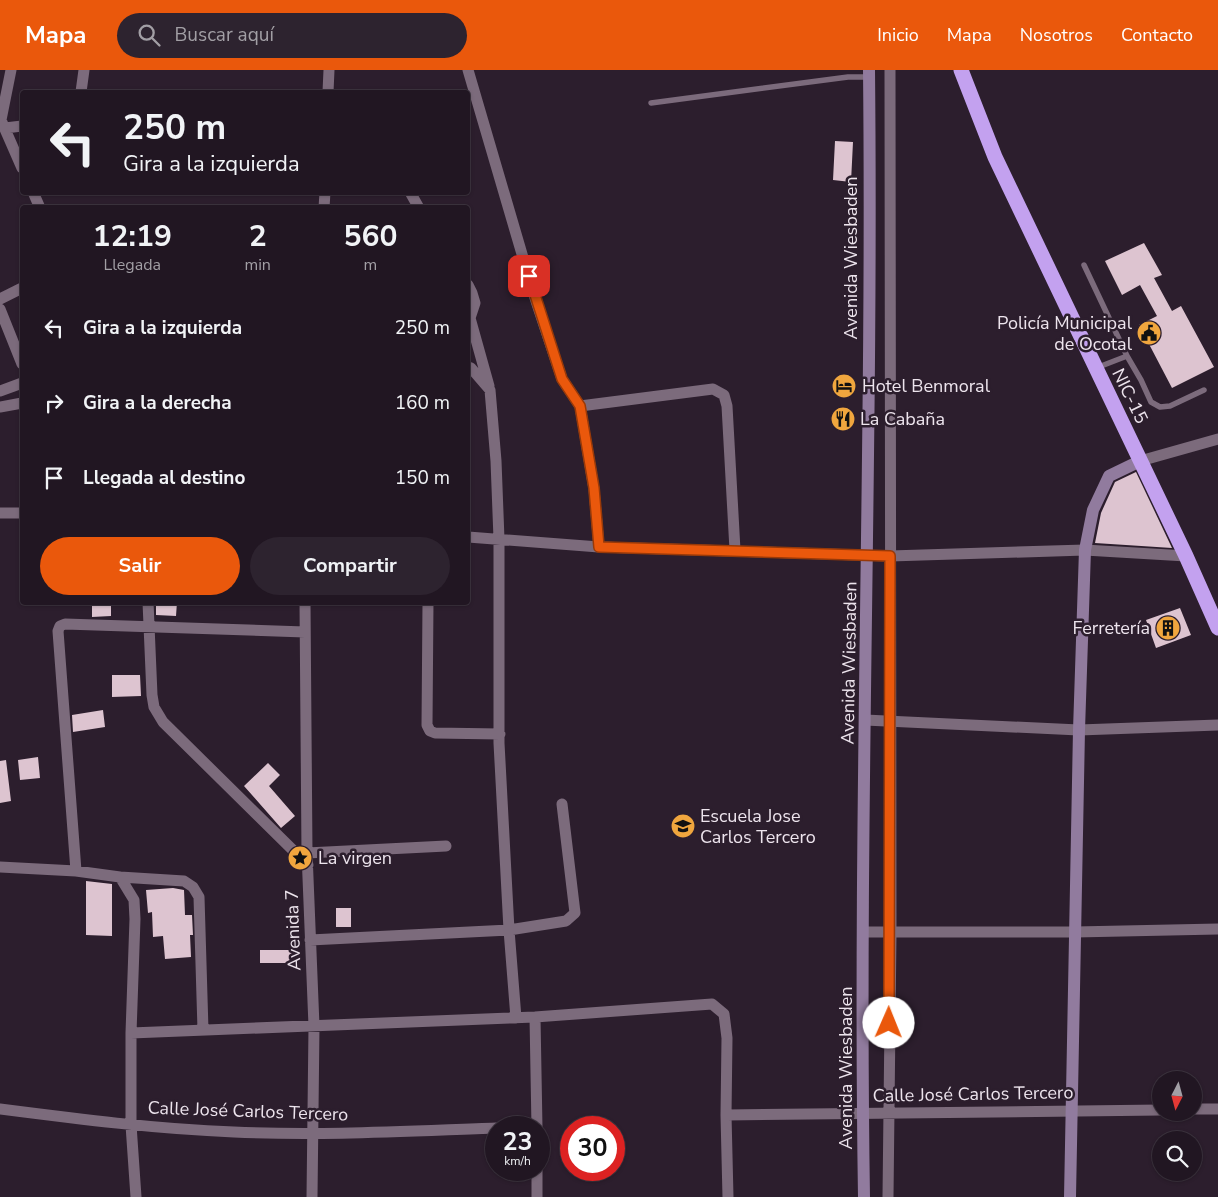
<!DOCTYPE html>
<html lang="es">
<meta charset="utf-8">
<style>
:root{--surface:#211622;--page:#2d232f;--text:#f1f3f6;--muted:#a29fa5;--line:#3e3540;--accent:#ea580c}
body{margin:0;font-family:"Nunito Sans",sans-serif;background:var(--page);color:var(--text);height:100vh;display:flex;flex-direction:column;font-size:19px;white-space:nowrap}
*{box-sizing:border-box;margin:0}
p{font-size:16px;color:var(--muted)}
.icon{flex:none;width:28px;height:28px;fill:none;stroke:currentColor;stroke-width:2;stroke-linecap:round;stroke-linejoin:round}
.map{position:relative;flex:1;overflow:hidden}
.details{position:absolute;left:20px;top:135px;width:450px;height:400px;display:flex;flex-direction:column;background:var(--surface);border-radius:5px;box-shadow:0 1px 4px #0004,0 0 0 1px var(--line)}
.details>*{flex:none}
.guide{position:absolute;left:20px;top:20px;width:450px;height:105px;border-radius:5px;box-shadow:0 1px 4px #0004,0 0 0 1px var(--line);background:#211622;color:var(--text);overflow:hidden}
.needle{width:32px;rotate:186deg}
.controls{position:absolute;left:1152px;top:1001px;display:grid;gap:10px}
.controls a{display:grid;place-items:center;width:50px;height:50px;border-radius:50%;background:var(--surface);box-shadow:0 1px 4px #0004,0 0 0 1px var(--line);font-size:25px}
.speed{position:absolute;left:485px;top:1046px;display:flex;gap:10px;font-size:25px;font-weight:700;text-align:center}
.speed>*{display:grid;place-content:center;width:65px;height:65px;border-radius:50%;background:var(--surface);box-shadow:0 1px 4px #0004,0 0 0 1px var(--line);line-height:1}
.speed small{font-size:12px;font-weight:400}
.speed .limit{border:8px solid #d22;background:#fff;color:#111}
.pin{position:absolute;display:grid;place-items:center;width:42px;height:42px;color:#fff;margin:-21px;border-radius:10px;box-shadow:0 2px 8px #0006}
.me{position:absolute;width:55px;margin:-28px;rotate:1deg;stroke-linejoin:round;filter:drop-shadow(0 0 4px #0008)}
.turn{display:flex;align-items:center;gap:18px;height:105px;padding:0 20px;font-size:22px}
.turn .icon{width:65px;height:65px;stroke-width:2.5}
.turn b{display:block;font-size:35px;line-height:42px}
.eta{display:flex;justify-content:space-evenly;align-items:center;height:85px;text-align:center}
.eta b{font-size:30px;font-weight:700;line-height:35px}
.primary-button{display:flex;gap:10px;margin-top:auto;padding:10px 20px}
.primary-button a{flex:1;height:58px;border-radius:30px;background:var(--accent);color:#fff;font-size:20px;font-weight:700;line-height:58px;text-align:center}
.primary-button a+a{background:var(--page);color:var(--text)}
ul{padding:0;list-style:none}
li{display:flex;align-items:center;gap:15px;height:75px;padding:0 20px}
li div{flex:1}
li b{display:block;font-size:19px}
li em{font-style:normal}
header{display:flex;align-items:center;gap:30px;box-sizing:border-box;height:70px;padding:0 25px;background:var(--accent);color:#fff}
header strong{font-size:24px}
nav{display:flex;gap:28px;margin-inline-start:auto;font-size:18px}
.search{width:350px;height:45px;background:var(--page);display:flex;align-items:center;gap:12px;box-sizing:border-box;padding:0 18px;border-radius:28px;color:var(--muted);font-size:19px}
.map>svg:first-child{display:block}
</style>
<header>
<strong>Mapa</strong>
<div class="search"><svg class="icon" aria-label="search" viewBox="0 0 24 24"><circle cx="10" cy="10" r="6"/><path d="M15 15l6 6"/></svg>Buscar aquí</div>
<nav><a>Inicio</a><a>Mapa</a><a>Nosotros</a><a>Contacto</a></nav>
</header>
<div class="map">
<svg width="1218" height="1127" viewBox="0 0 1218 1127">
<rect width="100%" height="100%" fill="#2c1e2d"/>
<path fill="#ddc4d0" d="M835,71L853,72L851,112L833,110Z
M1144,173L1162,205L1154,208L1172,241L1181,236L1214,297L1172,318L1139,255L1157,246L1140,215L1122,225L1105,191Z
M1136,402L1172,478L1095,473L1101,443L1115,412Z
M92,532H111V546L92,547Z
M156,532H177L176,546L156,545Z
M1180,538L1191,565L1156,578L1146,550Z
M112,605H140L141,626L112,627Z
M103,640L105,657L73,662L72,645Z
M38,687L40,708L20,710L18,690Z
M6,690L11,731L0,733V691Z
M268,693L280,705L269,716L295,746L281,758L244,716Z
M86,811L112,814V866L86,865Z
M173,818L184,820L185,845H192L193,865H190L191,887L165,889L163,866L153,867L152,842L148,843L146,820Z
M336,838H351V857H336Z
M260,880H295V893H260Z"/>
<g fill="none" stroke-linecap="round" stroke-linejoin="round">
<path stroke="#7c6b7c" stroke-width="5.5" d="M651,33L848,7H870
M1084,195L1127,286
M1096,298L1127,286L1141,310L1151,332L1160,337L1170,336L1204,320"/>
<path stroke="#7c6b7c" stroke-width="11" d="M468,0L534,225L562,309L580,336L594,419L599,477
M81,22L84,0
M328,22L329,0
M1,50L11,0
M0,51L1,50L22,98
M5,58L22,56
M33,122L40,138
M410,122L419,138
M324,138L325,122
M468,215L472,223L475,233L470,248L489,316
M0,229L22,218
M0,239L22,294
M468,297L471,298L490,320L496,391L499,469V673L509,860L516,948
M0,321L22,313
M580,336L713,319L724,325L727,336L735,480
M0,337L22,333
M1140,391L1218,369
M0,443H22
M468,467L599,477L890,486L1085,480L1186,486
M148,532L152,625L154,637L163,652L308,795
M305,532L307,783L314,956L312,1127
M428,532L427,655L430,661L435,663L500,664
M865,650L1079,660L1218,655
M307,783L446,776
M0,797L76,801L120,807L134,830L135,849L131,963V1055L136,1127
M76,801L58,561L60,556L65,554L305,562
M120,807L184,811L193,817L199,827L203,960
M864,862H1075L1218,859
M310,870L509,860L566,851L575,843L562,734
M535,947L537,1058
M131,963L535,947L712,934L724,944L727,968L726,1045L728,1127
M0,1039C78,1049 156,1059 234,1062C322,1066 409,1061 496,1058
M1194,1039H1218
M726,1045L1161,1040
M537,1127V1100
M888,1127L891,863L890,0"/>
<path stroke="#917b9e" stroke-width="12" d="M864,1127C858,751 873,376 869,0
M1070,1127L1079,660L1085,480L1093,440L1109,406L1140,391"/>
<path stroke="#c3a1ef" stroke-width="15" d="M961,0L995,87L1186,486L1218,558"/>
</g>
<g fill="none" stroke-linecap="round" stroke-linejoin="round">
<defs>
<path id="route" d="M529,206L562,309L580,336L594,418L599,477L890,486L889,953"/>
</defs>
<use href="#route" stroke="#983908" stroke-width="12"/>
<use href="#route" stroke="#ea580c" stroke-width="9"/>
</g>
<defs>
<symbol id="civic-disc" viewBox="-11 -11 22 22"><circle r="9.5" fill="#f0a63e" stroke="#2c1e2d"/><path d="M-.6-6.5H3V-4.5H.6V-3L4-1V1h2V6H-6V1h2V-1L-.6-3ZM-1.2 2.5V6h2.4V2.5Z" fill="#111"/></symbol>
<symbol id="hotel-disc" viewBox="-11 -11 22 22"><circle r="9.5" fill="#f0a63e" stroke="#2c1e2d"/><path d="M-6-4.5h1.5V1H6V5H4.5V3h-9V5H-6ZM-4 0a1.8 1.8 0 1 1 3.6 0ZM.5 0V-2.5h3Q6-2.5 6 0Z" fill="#111"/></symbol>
<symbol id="restaurant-disc" viewBox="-11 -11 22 22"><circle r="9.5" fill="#f0a63e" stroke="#2c1e2d"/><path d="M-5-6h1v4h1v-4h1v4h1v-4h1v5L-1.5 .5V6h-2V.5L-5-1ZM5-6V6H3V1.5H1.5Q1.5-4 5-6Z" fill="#111"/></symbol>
<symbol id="building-disc" viewBox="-11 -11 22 22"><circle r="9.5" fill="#f0a63e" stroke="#2c1e2d"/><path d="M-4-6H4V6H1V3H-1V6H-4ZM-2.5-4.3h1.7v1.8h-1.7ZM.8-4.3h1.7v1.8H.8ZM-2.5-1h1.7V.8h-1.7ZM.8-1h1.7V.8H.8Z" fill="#111"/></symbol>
<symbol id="school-disc" viewBox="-11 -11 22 22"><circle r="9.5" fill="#f0a63e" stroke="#2c1e2d"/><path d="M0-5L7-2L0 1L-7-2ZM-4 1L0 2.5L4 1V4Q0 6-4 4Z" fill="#111"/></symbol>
<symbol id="sight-disc" viewBox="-11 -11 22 22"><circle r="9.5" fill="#f0a63e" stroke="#2c1e2d"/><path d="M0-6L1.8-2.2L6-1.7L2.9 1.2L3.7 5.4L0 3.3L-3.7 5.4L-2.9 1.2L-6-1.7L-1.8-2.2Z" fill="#111"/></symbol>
</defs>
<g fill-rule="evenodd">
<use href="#civic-disc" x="1135" y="249" width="28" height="28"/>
<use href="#hotel-disc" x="830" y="302" width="28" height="28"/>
<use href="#restaurant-disc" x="829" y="335" width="28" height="28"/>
<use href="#building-disc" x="1154" y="544" width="28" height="28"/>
<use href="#school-disc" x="669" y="742" width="28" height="28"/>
<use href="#sight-disc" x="286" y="774" width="28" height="28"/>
</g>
<g text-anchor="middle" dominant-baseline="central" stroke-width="5" stroke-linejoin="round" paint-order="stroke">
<g font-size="18" fill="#ede4ed" stroke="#2c1e2d">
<text transform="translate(851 188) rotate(-90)">Avenida Wiesbaden</text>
<text transform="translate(1130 326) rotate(64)">NIC-15</text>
<text transform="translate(849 593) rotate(-89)">Avenida Wiesbaden</text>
<text transform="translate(293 860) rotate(-92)">Avenida 7</text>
<text transform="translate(846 998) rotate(-90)">Avenida Wiesbaden</text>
<text transform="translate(973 1024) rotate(-1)">Calle José Carlos Tercero</text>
<text transform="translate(248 1041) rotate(2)">Calle José Carlos Tercero</text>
</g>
<g font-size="18" fill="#ede4ed" stroke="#2c1e2d" text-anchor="start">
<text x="1132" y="253" text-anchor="end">Policía Municipal<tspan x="1132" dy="21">de Ocotal</tspan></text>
<text x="862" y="316">Hotel Benmoral</text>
<text x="860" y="349">La Cabaña</text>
<text x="1150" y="558" text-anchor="end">Ferretería</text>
<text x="700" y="746">Escuela Jose<tspan x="700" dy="21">Carlos Tercero</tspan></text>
<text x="318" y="788">La virgen</text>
</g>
</g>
</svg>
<div class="controls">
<a><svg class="needle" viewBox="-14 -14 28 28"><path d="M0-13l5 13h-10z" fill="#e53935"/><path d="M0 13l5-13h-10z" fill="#a29fa5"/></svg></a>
<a><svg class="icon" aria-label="search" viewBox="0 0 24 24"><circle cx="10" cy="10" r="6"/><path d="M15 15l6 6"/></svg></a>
</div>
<div class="speed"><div>23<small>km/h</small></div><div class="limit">30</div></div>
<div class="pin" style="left:529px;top:206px;background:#d93025"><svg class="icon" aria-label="arrive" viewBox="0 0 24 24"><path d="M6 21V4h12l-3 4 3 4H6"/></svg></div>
<svg class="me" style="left:889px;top:953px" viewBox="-20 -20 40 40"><circle r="19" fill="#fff"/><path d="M0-13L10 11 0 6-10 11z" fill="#ea580c"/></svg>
<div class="guide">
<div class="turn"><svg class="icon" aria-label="left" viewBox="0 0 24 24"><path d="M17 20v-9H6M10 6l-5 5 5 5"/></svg><div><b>250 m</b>Gira a la izquierda</div></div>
</div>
<section class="details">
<div class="eta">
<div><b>12:19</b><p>Llegada</p></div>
<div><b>2</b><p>min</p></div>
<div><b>560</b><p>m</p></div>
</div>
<ul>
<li><svg class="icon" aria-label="left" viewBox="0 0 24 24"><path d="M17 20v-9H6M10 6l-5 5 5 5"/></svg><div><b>Gira a la izquierda</b></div><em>250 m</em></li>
<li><svg class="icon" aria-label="right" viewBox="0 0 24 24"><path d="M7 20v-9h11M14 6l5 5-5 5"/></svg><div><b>Gira a la derecha</b></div><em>160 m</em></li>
<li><svg class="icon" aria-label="arrive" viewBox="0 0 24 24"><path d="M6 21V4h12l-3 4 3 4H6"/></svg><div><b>Llegada al destino</b></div><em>150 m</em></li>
</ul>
<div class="primary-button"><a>Salir</a><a>Compartir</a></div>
</section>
</div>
